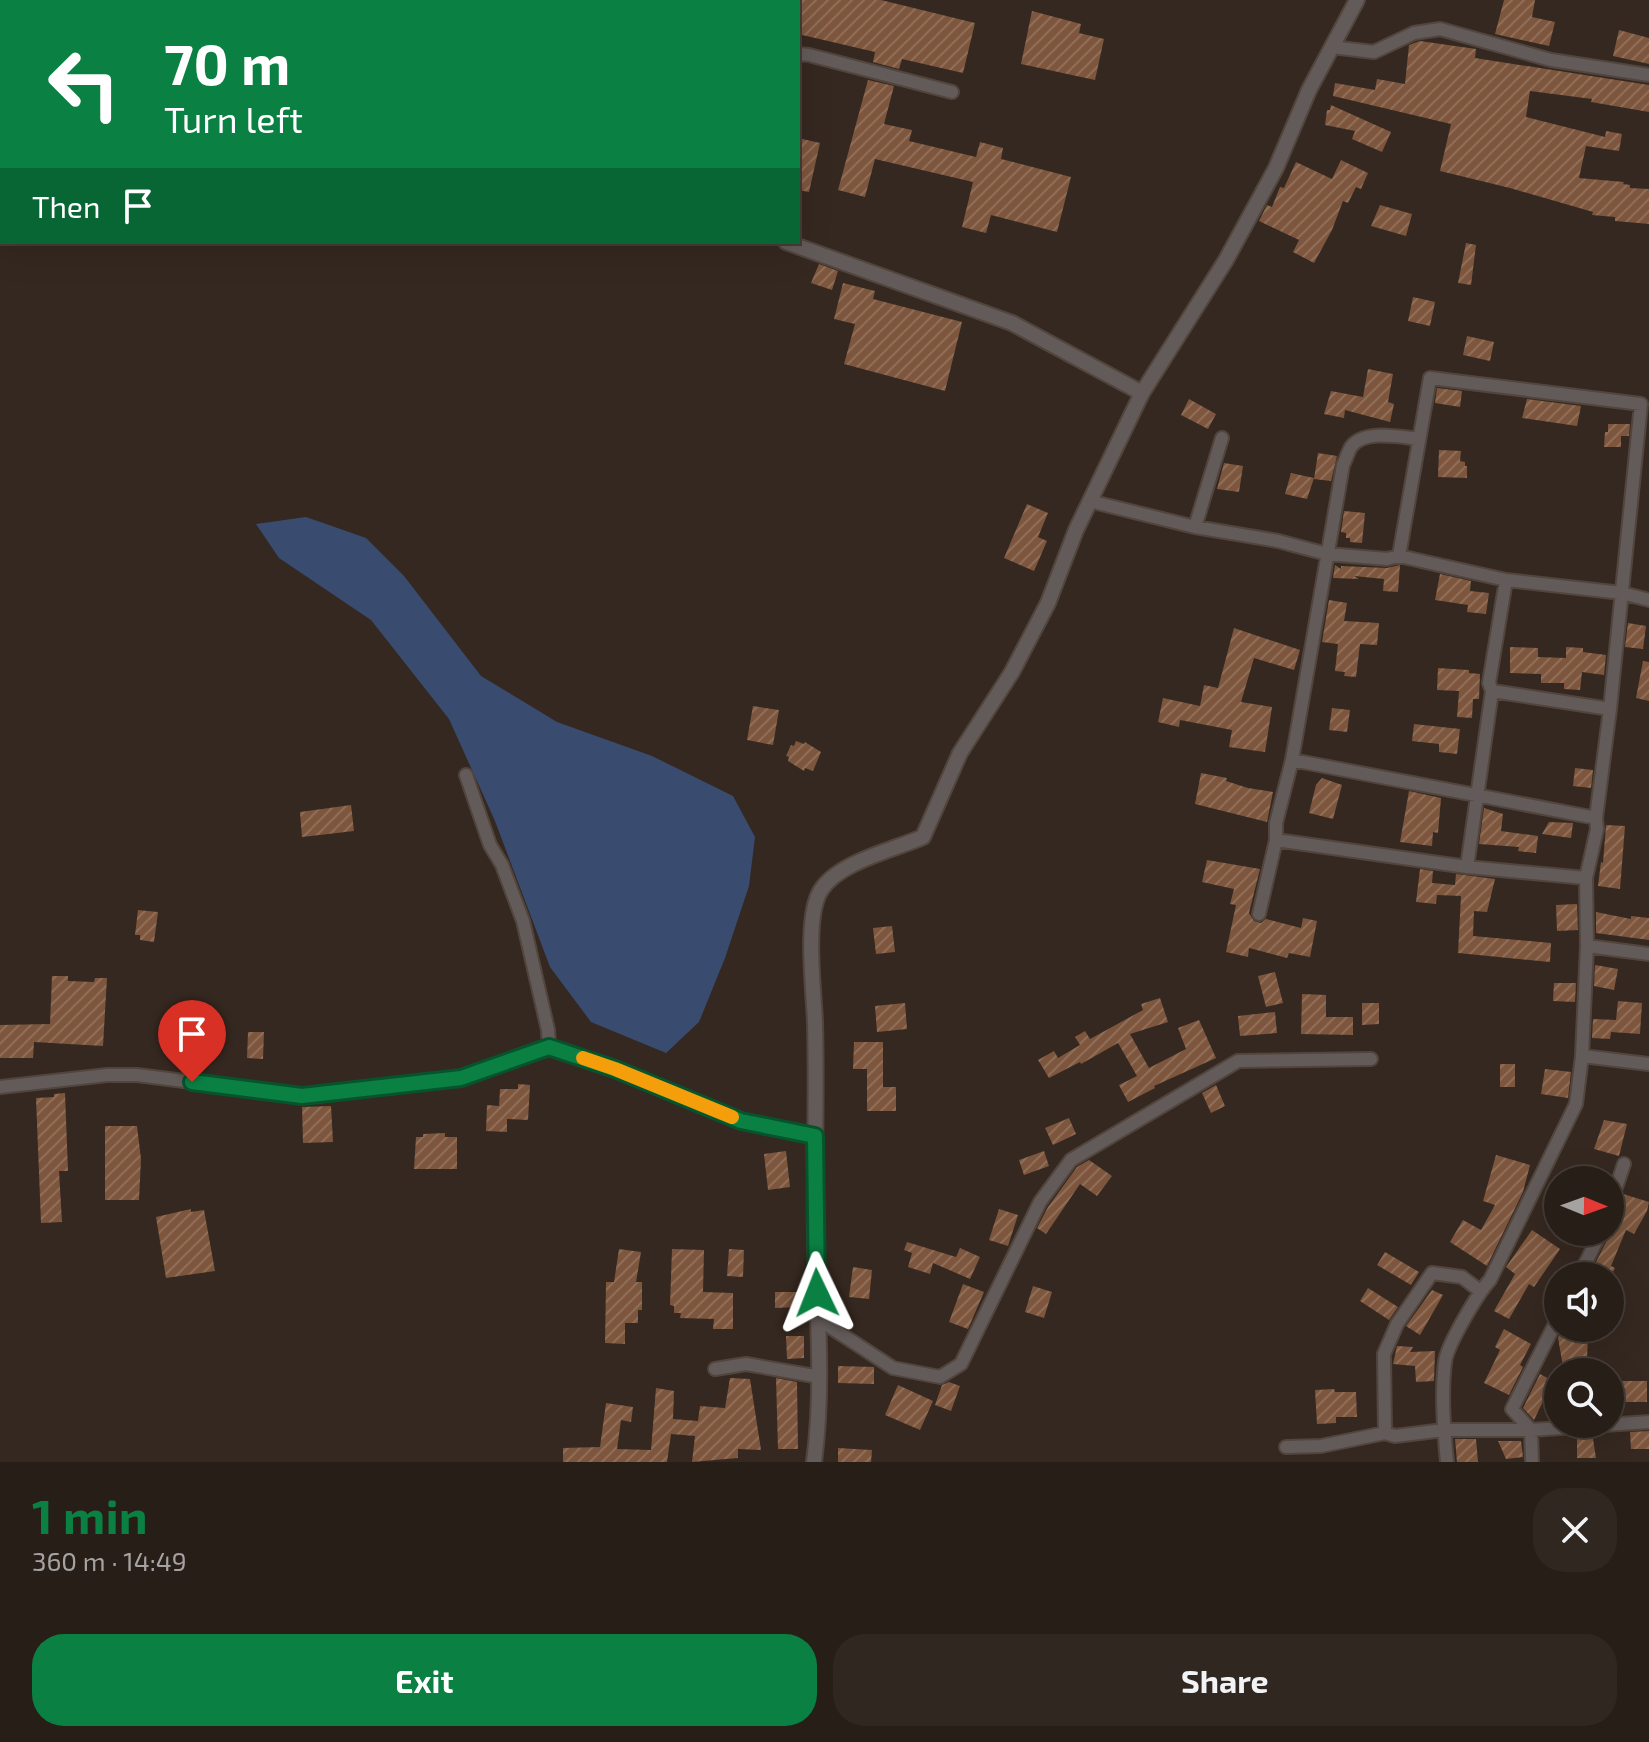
<!DOCTYPE html>
<meta charset="utf-8">
<style>
:root{--surface:#281e18;--page:#302721;--text:#f1f3f6;--muted:#a5a2a2;--line:#443c37;--accent:#0b8043}
body{margin:0;font-family:"Exo 2",sans-serif;background:var(--page);color:var(--text);height:100vh;display:flex;flex-direction:column;font-size:30px;white-space:nowrap}
*{box-sizing:border-box;margin:0}
p{font-size:26px;color:var(--muted)}
.icon{flex:none;width:44px;height:44px;fill:none;stroke:currentColor;stroke-width:2;stroke-linecap:round;stroke-linejoin:round}
.map{position:relative;height:1462px;overflow:hidden}
.drawer{display:flex;flex-direction:column;background:var(--surface);flex:1}
.drawer>*{flex:none}
.banner{position:absolute;left:0px;top:0px;width:800px;height:244px;box-shadow:0 8px 32px #0002,0 0 0 2px var(--line);background:#0b8043;color:#fff;overflow:hidden}
.needle{width:52px;rotate:91deg}
.buttons{position:absolute;left:1544px;top:1166px;display:grid;gap:16px}
.buttons a{display:grid;place-items:center;width:80px;height:80px;border-radius:50%;background:var(--surface);box-shadow:0 8px 32px #0002,0 0 0 2px var(--line);font-size:40px}
.pin{position:absolute;display:grid;place-items:center;width:68px;height:68px;color:#fff;margin:-82px -34px;border-radius:50% 50% 50% 0;rotate:-45deg;box-shadow:0 0 8px #0007}
.pin .icon{rotate:45deg}
.me{position:absolute;width:88px;margin:-44px;rotate:358deg;stroke-linejoin:round;filter:drop-shadow(0 0 6px #0008)}
.turn{display:flex;align-items:center;gap:28px;height:168px;padding:0 32px;font-size:36px}
.turn .icon{width:104px;height:104px;stroke-width:2.5}
.turn b{display:block;font-size:56px;line-height:68px}
.then{display:flex;align-items:center;height:76px;padding:0 32px;background:#0003;gap:16px;font-size:30px}
.round{display:grid;place-items:center;flex:none;width:84px;height:84px;border-radius:32px;background:var(--page)}
.head{display:flex;align-items:center;justify-content:space-between;height:136px;padding:0 32px}
h1{font-size:48px;font-weight:700;line-height:60px;color:var(--accent)}
.action{display:flex;gap:16px;margin-top:auto;padding:16px 32px}
.action a{flex:1;height:92px;border-radius:32px;background:var(--accent);color:#fff;font-size:32px;font-weight:700;line-height:92px;text-align:center}
.action a+a{background:var(--page);color:var(--text)}
.map>svg:first-child{display:block}
</style>
<div class="map">
<svg width="1649" height="1462" viewBox="0 0 1649 1462">
<defs>
<pattern id="building-hatch" width="6" height="6" patternUnits="userSpaceOnUse" patternTransform="scale(2)"><rect width="6" height="6" fill="#7d563d"/><path d="M-1 1l2-2M0 6l6-6M5 7l2-2" fill="none" stroke="#8f6e58"/></pattern>
</defs>
<rect width="100%" height="100%" fill="#352820"/>
<path fill="#394c6f" d="M306,517L366,538L404,576L481,676L557,722L652,756L733,796L755,837L749,886L725,958L699,1022L666,1053L591,1022L550,967L495,821L449,719L371,620L279,558L256,524Z"/>
<path fill="url(#building-hatch)" d="M798,0H881L975,23L963,73L902,59L899,69L873,62L875,52L798,34Z
M1504,0H1535L1532,17L1555,22L1549,46L1495,34Z
M1032,11L1081,24L1079,33L1104,39L1095,80L1021,64Z
M1619,30L1649,38V64L1613,56Z
M1420,41L1476,49L1475,58L1649,85V112L1591,102L1592,99L1530,91L1526,117L1605,137L1606,131L1622,134L1619,151L1586,146L1579,178L1624,182L1623,184L1630,185V188L1649,189V224L1615,221V217L1592,215L1593,212L1510,188L1440,171L1451,124L1333,96L1335,83L1375,90L1377,79L1405,84L1409,45Z
M868,80L894,86L884,124L912,130L909,141L976,157L980,142L1003,148L1001,159L1071,177L1057,232L991,215L986,233L962,227L973,182L875,159L865,197L838,190Z
M1331,105L1391,132L1382,152L1352,139L1355,131L1325,125L1327,110H1330Z
M798,138L820,143L809,192L798,190Z
M1341,160L1368,173L1361,189L1356,187L1348,203L1343,201L1332,230L1314,263L1293,252L1299,240L1259,221L1267,205L1272,207L1280,187L1284,188L1296,162L1332,179Z
M1380,205L1412,214L1406,236L1371,226Z
M1466,243L1476,245L1471,285L1458,283Z
M819,264L838,271L832,290L811,283Z
M843,283L875,291L873,299L962,322L945,391L844,364L855,324L834,319Z
M1413,297L1435,302L1430,326L1408,321Z
M1467,336L1494,342L1490,361L1463,355Z
M1368,369L1393,374L1388,402L1394,404L1390,422L1345,410L1344,418L1324,414L1331,391L1363,397Z
M1437,388L1462,391L1460,407L1435,403Z
M1189,399L1216,414L1208,429L1181,415Z
M1527,399L1581,406L1577,426L1522,418Z
M1608,424H1630L1629,436H1621V447H1604L1605,432H1608Z
M1439,450L1461,451L1460,461L1465,462V466H1467V478L1438,477Z
M1318,453L1337,456L1331,481L1314,479Z
M1224,463L1243,466L1239,492L1217,489Z
M1291,473L1314,478L1307,499L1285,494Z
M1027,504L1048,513L1038,537L1047,541L1034,571L1004,558Z
M1344,511L1365,513L1362,543L1350,542V538H1346V533L1341,532Z
M1335,565L1341,569V566L1387,568L1400,565L1398,592L1383,591L1384,579L1354,576L1359,579L1333,578Z
M1440,574L1471,581L1470,591L1489,593L1486,614L1467,612L1468,605L1435,600Z
M1329,600L1347,603L1344,621L1379,623L1377,645L1360,644L1356,677L1344,676L1345,672L1335,671L1338,644L1322,642Z
M1628,623L1646,626L1643,649L1625,647Z
M1234,628L1300,650L1294,670L1254,658L1241,702L1272,707L1265,752L1229,747L1232,730L1180,720L1179,727L1158,722L1163,698L1200,706L1204,685L1218,688Z
M1510,647L1538,648V657L1566,658V647L1583,648V652L1606,655L1604,675L1582,672L1580,690L1564,689V683H1541V674L1510,673Z
M1643,661L1649,662V701L1636,698Z
M1438,668L1469,670V673L1480,674L1479,699H1473L1472,718L1457,717L1459,691L1437,690Z
M753,706L779,710L773,745L747,740Z
M1332,708L1350,710L1347,732L1329,730Z
M1414,724L1460,729L1457,754L1439,752V744L1412,741Z
M796,741L804,744L805,742L821,752L813,771L805,768L804,771L788,761L789,757L786,756L791,745L794,746Z
M1575,768L1593,770L1591,788L1573,786Z
M1201,773L1227,778L1226,781L1248,788L1273,792L1267,822L1195,804Z
M1322,778L1342,785L1333,819L1309,813L1316,785Z
M1409,791L1441,798L1438,833L1433,832L1432,846L1400,842Z
M351,805L354,831L302,837L300,812Z
M1484,808L1503,814L1501,831L1538,836L1536,853L1518,851L1519,847L1479,844Z
M1549,822L1573,823L1571,838L1542,834Z
M1606,825L1625,826L1620,889L1598,886L1601,862L1603,863Z
M1207,860L1260,869L1249,913L1254,921L1261,923L1266,919L1301,928L1303,918L1317,921L1310,957L1289,953L1287,958L1249,948L1248,957L1226,952L1236,905L1230,904L1234,889L1202,882Z
M1420,869L1433,871L1432,883L1455,885L1456,874L1495,879L1487,912L1474,911L1473,936L1551,943L1550,962L1458,953L1461,896L1437,895L1436,904L1416,902Z
M1577,904L1578,930L1557,931L1556,905Z
M138,910L158,912L154,942L140,940V935H135Z
M1596,912L1631,919V916L1649,918V940L1596,933Z
M892,926L895,952L876,954L873,928Z
M1595,965L1618,969L1614,990L1594,986Z
M1275,972L1283,1003L1266,1007L1258,976Z
M52,976H68V981L94,982L95,978H107L103,1046L34,1042L33,1058H0V1025L50,1024Z
M1554,983H1576L1575,1002L1553,1001Z
M1302,994L1326,995V1017H1353V1035L1301,1034Z
M1160,998L1168,1022L1130,1034L1149,1068L1186,1049L1178,1028L1199,1020L1216,1058L1154,1086L1155,1088L1128,1102L1119,1085L1137,1076L1118,1043L1081,1064L1080,1062L1049,1078L1038,1060L1054,1051L1058,1058L1080,1045L1075,1037L1085,1031L1090,1039L1143,1010L1141,1004Z
M1618,1001L1642,1003L1640,1034L1611,1032L1610,1039L1592,1038L1593,1019L1616,1020Z
M905,1003L907,1029L877,1032L875,1006Z
M1362,1003H1379V1024L1362,1025Z
M1275,1012L1277,1033L1240,1036L1238,1016Z
M248,1032H264L263,1059L247,1058Z
M854,1042H883V1087H896V1111H867V1069H853Z
M1500,1064H1515V1087H1500Z
M1545,1069L1571,1072L1568,1098L1541,1094Z
M518,1084L530,1085L528,1120L507,1119V1132L486,1131L487,1105L499,1106L500,1089H518Z
M1216,1085L1225,1106L1211,1113L1202,1093Z
M65,1093L68,1171H59L62,1222L41,1223L36,1098L54,1097V1094Z
M331,1106L333,1142L303,1143L302,1107Z
M1069,1118L1076,1134L1053,1145L1045,1128Z
M1604,1120L1627,1124L1619,1156L1594,1149Z
M105,1126H137L141,1159L139,1200H105Z
M445,1133V1137H457V1169H414L416,1137H423V1134Z
M786,1151L790,1187L768,1190L764,1154Z
M1044,1151L1049,1166L1024,1175L1019,1160Z
M1496,1155L1530,1165L1523,1192L1487,1266L1450,1242L1463,1220L1481,1230L1495,1205L1483,1201Z
M1089,1160L1112,1176L1097,1196L1080,1184L1046,1234L1037,1228L1048,1207L1077,1167Z
M1623,1194L1649,1202L1647,1211L1634,1234L1626,1230L1611,1266L1615,1268L1611,1276H1589L1609,1236L1610,1221Z
M191,1209V1212L204,1210L215,1271L166,1278L156,1217Z
M999,1209L1018,1215L1008,1246L989,1240Z
M1532,1230L1560,1249L1534,1287L1529,1284L1509,1319L1494,1311L1515,1274L1506,1267Z
M907,1242L956,1257L960,1248L980,1257L970,1279L933,1263L930,1274L908,1267L912,1253L904,1250Z
M619,1249L641,1252L636,1282H642V1310H638V1323H625V1344L605,1343L606,1282H614Z
M672,1249L704,1250L703,1292L733,1293V1329H713L714,1319L680,1318L681,1313H674V1306L670,1305Z
M729,1249L744,1250L743,1277L727,1276Z
M1385,1252L1419,1272L1411,1285L1377,1265Z
M853,1267L872,1270L869,1299L849,1297Z
M963,1284L984,1292L968,1329L949,1322Z
M1033,1286L1052,1292L1044,1318L1025,1312Z
M1368,1288L1398,1307L1389,1320L1360,1301Z
M1432,1290L1443,1295L1420,1335L1406,1326Z
M775,1292H797L798,1307L775,1308Z
M1504,1329L1531,1344L1520,1365L1523,1367L1509,1395L1484,1383L1500,1350L1495,1347Z
M1581,1330L1578,1335L1588,1334L1587,1361L1564,1372L1558,1338L1560,1333Z
M786,1336H804V1358L787,1359Z
M1397,1346L1413,1347L1410,1352L1435,1351L1434,1381L1416,1382L1415,1366L1393,1364Z
M838,1366L874,1367V1384L838,1383Z
M1540,1374L1553,1381L1534,1420L1523,1408Z
M730,1378L750,1379L761,1450L738,1449V1458L692,1462L695,1436L671,1434L667,1462H563V1448L600,1447L606,1403L633,1407L631,1422L621,1420L617,1449L651,1450L656,1388L674,1391L673,1419L698,1421L700,1406L725,1408Z
M776,1378L797,1382L798,1449H778Z
M1610,1381H1647V1402H1610Z
M949,1382L960,1386L951,1411L935,1405L942,1385Z
M898,1385L933,1401L920,1430L885,1415Z
M1334,1389L1335,1392H1356L1357,1417H1336V1423L1317,1424L1315,1390Z
M1649,1431V1449H1631L1630,1432Z
M1455,1439H1476L1478,1462H1457Z
M1577,1439H1593L1596,1458H1577Z
M1498,1441H1521L1523,1457L1506,1459Z
M838,1448L872,1450L871,1462H838Z"/>
<g fill="none" stroke-linecap="round" stroke-linejoin="round">
<defs>
<path id="minor" d="M432,0L442,2
M1331,47L1374,52L1414,33L1440,29L1551,60L1649,75
M798,54L809,55L952,92
M1089,501L1195,527L1278,541L1327,554L1387,559L1399,556L1506,580L1622,593L1649,600
M1195,527L1222,438
M1399,556L1430,378L1641,404L1610,709L1596,818L1597,829L1586,878L1587,946L1582,1056L1649,1064
M1492,691L1610,709
M1292,760L1596,818
M466,775L490,845L502,865L523,921L548,1030L549,1047
M1276,840L1467,867L1586,878
M1467,867L1492,691L1489,683L1506,580
M1259,914L1276,840V823L1292,760L1343,465C1346,459 1348,452 1351,447C1363,429 1401,437 1419,439
M1587,946L1649,954
M0,1087L107,1075H137L302,1096L461,1078L549,1047L615,1069L741,1121L815,1136
M1610,1205L1624,1164
M1579,1276L1601,1232
M818,1319L893,1368L940,1377L961,1364L1040,1202L1071,1160L1238,1061L1371,1059
M715,1369L746,1364L820,1377
M1385,1433L1384,1354L1397,1324L1432,1273L1462,1277L1480,1291
M1286,1447L1321,1446L1385,1433L1395,1436L1444,1430H1531L1649,1422
M1447,1462C1444,1430 1441,1394 1445,1362C1447,1345 1478,1293 1490,1280L1576,1104L1582,1056
M1532,1462L1531,1430L1512,1409L1558,1318"/>
<path id="tertiary" d="M615,2V0
M786,242L1012,323L1142,393
M814,1462C824,1387 817,1312 815,1237C814,1165 817,1094 815,1023C814,992 804,916 821,890C839,862 893,850 923,837L960,753L1012,672L1048,603L1076,530L1142,393L1226,260L1276,168L1309,90L1357,0"/>
</defs>
<use href="#minor" stroke="#51453d" stroke-width="16"/>
<use href="#tertiary" stroke="#51453d" stroke-width="18"/>
<use href="#minor" stroke="#635b59" stroke-width="12"/>
<use href="#tertiary" stroke="#635b59" stroke-width="14"/>
</g>
<g fill="none" stroke-linecap="round" stroke-linejoin="round">
<defs>
<path id="route" d="M192,1082L302,1096L461,1078L549,1047L615,1069L741,1121L815,1136L817,1293"/>
</defs>
<use href="#route" stroke="#07532c" stroke-width="20"/>
<use href="#route" stroke="#0b8043" stroke-width="14"/>
<path stroke="#f59e0b" stroke-width="14" d="M583,1058L615,1069L732,1117"/>
</g>
</svg>
<div class="buttons">
<a><svg class="needle" viewBox="-14 -14 28 28"><path d="M0-13l5 13h-10z" fill="#e53935"/><path d="M0 13l5-13h-10z" fill="#a5a2a2"/></svg></a>
<a><svg class="icon" aria-label="sound" viewBox="0 0 24 24"><path d="M4 9h4l5-4v14l-5-4H4zM17 9q2 3 0 6"/></svg></a>
<a><svg class="icon" aria-label="search" viewBox="0 0 24 24"><circle cx="10" cy="10" r="6"/><path d="M15 15l6 6"/></svg></a>
</div>
<div class="pin" style="left:192px;top:1082px;background:#d93025"><svg class="icon" aria-label="arrive" viewBox="0 0 24 24"><path d="M6 21V4h12l-3 4 3 4H6"/></svg></div>
<svg class="me" style="left:817px;top:1293px" viewBox="-20 -20 40 40"><path d="M0-17L14 15 0 8-14 15z" fill="#0b8043" stroke="#fff" stroke-width="4"/></svg>
<div class="banner">
<div class="turn"><svg class="icon" aria-label="left" viewBox="0 0 24 24"><path d="M17 20v-9H6M10 6l-5 5 5 5"/></svg><div><b>70 m</b>Turn left</div></div>
<div class="then">Then<svg class="icon" aria-label="arrive" viewBox="0 0 24 24"><path d="M6 21V4h12l-3 4 3 4H6"/></svg></div>
</div>
</div>
<section class="drawer">
<div class="head"><div><h1>1 min</h1><p>360 m · 14:49</p></div><a class="round"><svg class="icon" aria-label="close" viewBox="0 0 24 24"><path d="M6 6l12 12M18 6L6 18"/></svg></a></div>
<div class="action"><a>Exit</a><a>Share</a></div>
</section>
